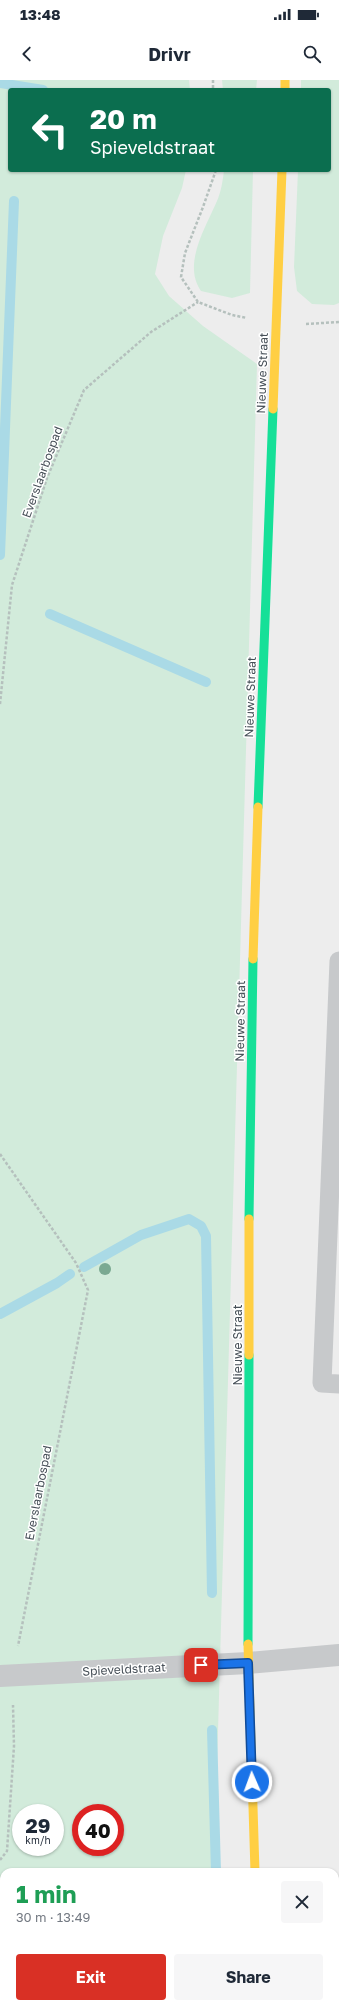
<!DOCTYPE html>
<meta charset="utf-8">
<style>
:root{--surface:#fff;--page:#f6f6f7;--text:#1f2937;--muted:#747a83;--accent:#d93025}
body{margin:0;font-family:"Golos Text",sans-serif;background:var(--page);color:var(--text);height:100vh;display:flex;flex-direction:column;font-size:15px;white-space:nowrap}
*{box-sizing:border-box;margin:0}
p{font-size:13px;color:var(--muted)}
.icon{flex:none;width:22px;height:22px;fill:none;stroke:currentColor;stroke-width:2;stroke-linecap:round;stroke-linejoin:round}
.map{position:relative;flex:1;overflow:hidden}
.panel{position:absolute;left:0px;top:1788px;width:339px;height:140px;display:flex;flex-direction:column;background:var(--surface);border-radius:12px 12px 0 0;box-shadow:0 1px 3px #0004}
.panel>*{flex:none}
.guide{position:absolute;left:8px;top:8px;width:323px;height:84px;border-radius:4px;box-shadow:0 1px 3px #0004;background:#0b6e4f;color:#fff;overflow:hidden}
.speed{position:absolute;left:12px;top:1724px;display:flex;gap:8px;font-size:20px;font-weight:700;text-align:center}
.speed>*{display:grid;place-content:center;width:52px;height:52px;border-radius:50%;background:var(--surface);box-shadow:0 1px 3px #0004;line-height:1}
.speed small{font-size:10px;font-weight:400}
.speed .limit{border:6px solid #d22;background:#fff;color:#111}
.pin{position:absolute;display:grid;place-items:center;width:34px;height:34px;color:#fff;margin:-17px;border-radius:8px;box-shadow:0 2px 6px #0006}
.me{position:absolute;width:44px;margin:-22px;rotate:358deg;stroke-linejoin:round;filter:drop-shadow(0 0 3px #0008)}
.turn{display:flex;align-items:center;gap:14px;height:84px;padding:0 16px;font-size:18px}
.turn .icon{width:52px;height:52px;stroke-width:2.5}
.turn b{display:block;font-size:28px;line-height:34px}
.round{display:grid;place-items:center;flex:none;width:42px;height:42px;border-radius:4px;background:var(--page)}
.overview{display:flex;align-items:center;justify-content:space-between;height:68px;padding:0 16px}
h1{font-size:24px;font-weight:700;line-height:30px;color:#1e9e55}
.cta{display:flex;gap:8px;margin-top:auto;padding:8px 16px}
.cta a{flex:1;height:46px;border-radius:4px;background:var(--accent);color:#fff;font-size:16px;font-weight:700;line-height:46px;text-align:center}
.cta a+a{background:var(--page);color:var(--text)}
.status{display:flex;justify-content:space-between;align-items:center;height:28px;padding:0 20px;background:var(--surface);direction:ltr}
.status svg{height:11px;fill:currentColor}
header{display:flex;justify-content:space-between;align-items:center;height:52px;padding:0 16px;background:var(--surface);font-size:18px;font-weight:700}
.map>svg:first-child{display:block}
</style>
<div class="status"><b>13:48</b><svg viewBox="0 0 49 12"><path d="M0 12V9h3v3zM5 12V6h3v6zM10 12V3h3v9zM15 12V0h3v12zM26 1h20v11H26zM47 4h2v5h-2z"/></svg></div>
<header><svg class="icon" aria-label="back" viewBox="0 0 24 24"><path d="M15 5l-7 7 7 7"/></svg>Drivr<svg class="icon" aria-label="search" viewBox="0 0 24 24"><circle cx="10" cy="10" r="6"/><path d="M15 15l6 6"/></svg></header>
<div class="map">
<svg width="339" height="1928" viewBox="0 0 339 1928">
<rect width="100%" height="100%" fill="#ededed"/>
<path fill="#d2ebdb" fill-rule="evenodd" d="M0,0H189L190,10H10V90H186L182,108L163,156L155,194L169,216L203,246L257,284L214,1792H4V1924H210V1928H0ZM21,1733H55V1767H21ZM81,1733H115V1767H81Z
M222,0H257L256,10H223Z
M301,0H339V223L334,225L312,224L297,211L294,187L298,90H329V10H301Z
M224,90H253L250,213L232,218L201,211C182,184 206,147 217,121C221,112 223,100 224,90Z"/>
<g fill="none" stroke-linecap="round" stroke-linejoin="round">
<path stroke="#aadae6" stroke-width="10" d="M0,3L43,10
M0,475L14,121
M50,534L206,602
M84,1187L141,1155L189,1139L201,1146L206,1156L212,1513
M0,1234L57,1203L70,1194
M212,1650L216,1792
M220,1924V1928"/>
<path stroke="#b5c0bd" stroke-width="2.5" stroke-dasharray="3 2" stroke-linecap="butt" d="M213,0V10
M216,90L203,127L185,173L181,197L198,222L232,235L247,238
M306,244L339,242
M0,624L12,505L47,398L84,310L151,252L198,222
M0,1074L76,1183L88,1210L18,1566
M0,1780L7,1771L14,1666L13,1625"/>
<path stroke="#c7c9cb" stroke-width="19" d="M339,881L322,1303L339,1304"/>
<path stroke="#c7c9cb" stroke-width="22" d="M0,1596L248,1583L339,1575"/>
<path stroke="#16e098" stroke-width="9" d="M258,727L273,329
M249,1139L253,879
M248,1564L249,1275
M258,1924V1928"/>
<path stroke="#ffcf43" stroke-width="9" d="M285,0V10
M273,329L282,90
M253,879L258,727
M249,1275V1139
M248,1564L255,1792"/>
</g>
<circle fill="#7ba992" cx="105" cy="1189" r="6"/>
<g fill="none" stroke-linecap="round" stroke-linejoin="round">
<defs>
<path id="route" d="M201,1585L248,1583L252,1702"/>
</defs>
<use href="#route" stroke="#114b97" stroke-width="10"/>
<use href="#route" stroke="#1a73e8" stroke-width="7"/>
</g>
<g text-anchor="middle" dominant-baseline="central" stroke-width="3" stroke-linejoin="round" paint-order="stroke">
<g font-size="12" fill="#464f57" stroke="#fff">
<text transform="translate(262 293) rotate(-88)">Nieuwe Straat</text>
<text transform="translate(42 392) rotate(-70)">Everslaarbospad</text>
<text transform="translate(250 617) rotate(-88)">Nieuwe Straat</text>
<text transform="translate(240 941) rotate(-89)">Nieuwe Straat</text>
<text transform="translate(237 1265) rotate(-90)">Nieuwe Straat</text>
<text transform="translate(38 1413) rotate(-79)">Everslaarbospad</text>
<text transform="translate(124 1589) rotate(-3)">Spieveldstraat</text>
</g>
</g>
</svg>
<div class="speed"><div>29<small>km/h</small></div><div class="limit">40</div></div>
<div class="pin" style="left:201px;top:1585px;background:#d93025"><svg class="icon" aria-label="arrive" viewBox="0 0 24 24"><path d="M6 21V4h12l-3 4 3 4H6"/></svg></div>
<svg class="me" style="left:252px;top:1702px" viewBox="-20 -20 40 40"><circle r="17" fill="#1a73e8" stroke="#fff" stroke-width="3"/><path d="M0-11L8 9 0 5-8 9z" fill="#fff"/></svg>
<div class="guide">
<div class="turn"><svg class="icon" aria-label="left" viewBox="0 0 24 24"><path d="M17 20v-9H6M10 6l-5 5 5 5"/></svg><div><b>20 m</b>Spieveldstraat</div></div>
</div>
<section class="panel">
<div class="overview"><div><h1>1 min</h1><p>30 m · 13:49</p></div><a class="round"><svg class="icon" aria-label="close" viewBox="0 0 24 24"><path d="M6 6l12 12M18 6L6 18"/></svg></a></div>
<div class="cta"><a>Exit</a><a>Share</a></div>
</section>
</div>
